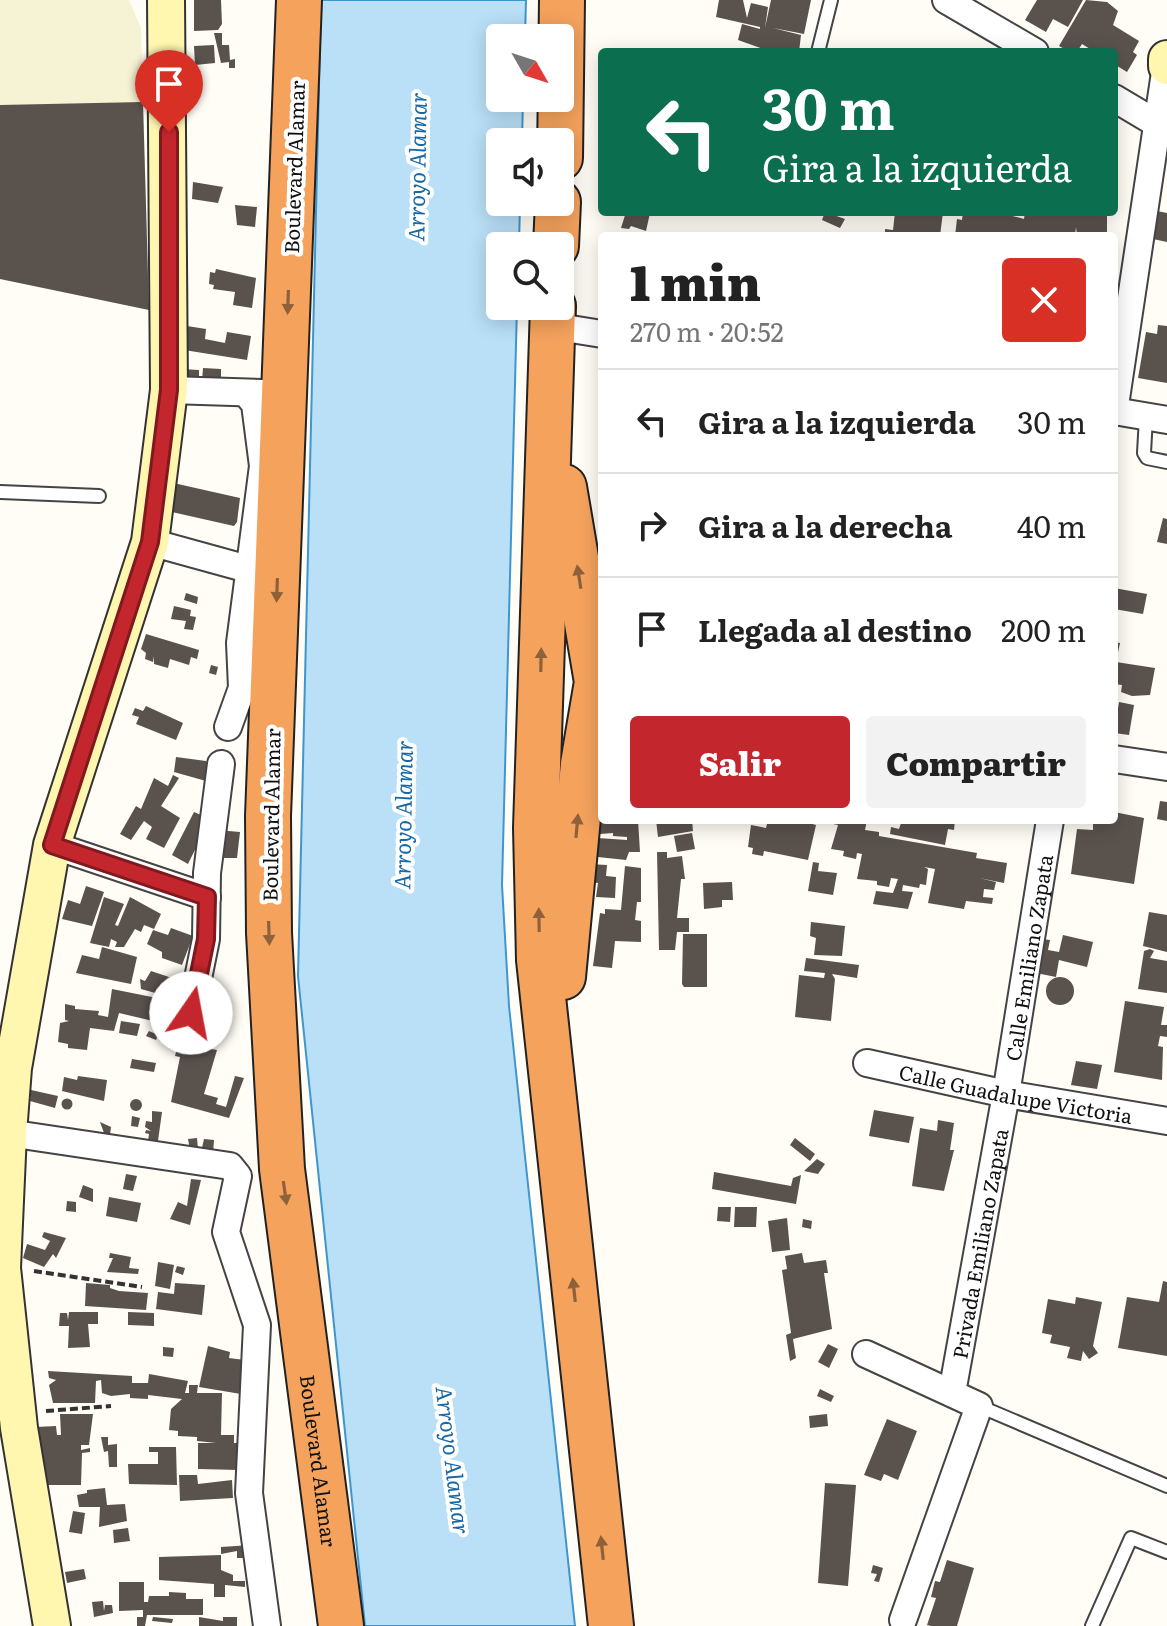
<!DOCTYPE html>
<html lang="es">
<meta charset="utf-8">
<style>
:root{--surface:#fff;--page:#f2f2f2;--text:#222;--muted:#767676;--line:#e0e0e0;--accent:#c4262e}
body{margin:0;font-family:Literata,serif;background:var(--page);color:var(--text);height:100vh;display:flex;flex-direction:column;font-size:30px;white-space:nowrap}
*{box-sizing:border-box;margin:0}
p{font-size:26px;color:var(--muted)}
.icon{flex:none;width:44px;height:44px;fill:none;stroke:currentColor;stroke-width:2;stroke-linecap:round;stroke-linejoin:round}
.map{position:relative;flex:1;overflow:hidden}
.details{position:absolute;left:598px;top:232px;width:520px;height:592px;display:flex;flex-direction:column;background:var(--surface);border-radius:8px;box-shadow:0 4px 20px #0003}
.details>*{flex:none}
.hud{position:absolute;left:598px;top:48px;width:520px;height:168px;border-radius:8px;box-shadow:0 4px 20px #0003;background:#0b6e4f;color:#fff;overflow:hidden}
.needle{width:52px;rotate:129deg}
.controls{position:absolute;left:486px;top:24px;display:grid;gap:16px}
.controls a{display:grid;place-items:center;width:88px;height:88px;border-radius:8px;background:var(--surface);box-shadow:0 4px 20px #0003;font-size:40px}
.pin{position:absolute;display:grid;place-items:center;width:68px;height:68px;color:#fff;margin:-82px -34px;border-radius:50% 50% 50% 0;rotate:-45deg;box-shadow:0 0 8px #0007}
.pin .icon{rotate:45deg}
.me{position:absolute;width:88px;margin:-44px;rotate:12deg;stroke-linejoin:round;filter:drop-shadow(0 0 6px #0008)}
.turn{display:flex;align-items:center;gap:28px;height:168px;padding:0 32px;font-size:36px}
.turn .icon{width:104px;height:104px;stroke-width:2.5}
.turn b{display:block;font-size:56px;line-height:68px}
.round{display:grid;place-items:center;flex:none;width:84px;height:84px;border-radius:8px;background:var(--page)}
.head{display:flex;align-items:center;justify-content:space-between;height:136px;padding:0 32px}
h1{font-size:48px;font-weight:800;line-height:60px}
.button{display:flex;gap:16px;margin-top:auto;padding:16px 32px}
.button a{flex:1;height:92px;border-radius:8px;background:var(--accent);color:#fff;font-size:32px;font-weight:800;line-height:92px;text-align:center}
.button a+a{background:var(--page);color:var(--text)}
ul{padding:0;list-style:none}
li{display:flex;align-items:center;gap:24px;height:104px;padding:0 32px;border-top:2px solid var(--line)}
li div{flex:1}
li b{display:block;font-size:30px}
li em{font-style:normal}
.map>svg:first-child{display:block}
</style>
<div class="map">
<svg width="1167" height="1626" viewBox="0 0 1167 1626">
<rect width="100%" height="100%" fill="#fffdf5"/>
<path fill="#f6f3d4" d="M0,0H129L141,28L149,310L0,279Z"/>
<path fill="#b9e0f7" stroke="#3f96cf" stroke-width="2" d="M321,0H526L525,38H500V98H523L522,142H500V202H520L519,246H500V306H517L502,885L509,1006L575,1626H365L298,976Z"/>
<path fill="#5a524d" d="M194,0H221L222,24L218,30L194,31Z
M719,0H743L747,18L751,3L768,7L765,28L771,0H811L804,34L773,28L801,35L799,52L769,51L738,40L742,24L760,29L759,38L760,27L716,17Z
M1037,0H1083L1068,27L1053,19L1046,32L1025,20Z
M1086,0L1107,2L1118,11L1113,25L1139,41L1133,52L1137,55L1127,72L1114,64V52H1095L1082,44L1077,52H1070L1059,46Z
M214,33H222V45H229L230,60L235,59V68H229V62L221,63Z
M214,45L215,63L195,65L194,46Z
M143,102L149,310L0,279V105Z
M193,182L223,187L218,203L192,199Z
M235,205L257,207L255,227L237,225Z
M1157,211L1167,213V242L1153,239Z
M626,212L650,213L646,231L631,226L629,229L621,228Z
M825,212L845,219L840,228L822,220Z
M895,212H943L940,236H885V229L893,230Z
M963,212H998L1024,219L1025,212H1107V231L1106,236H1080L1077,235L1076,227L1075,236H955L957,219L962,220Z
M216,269L256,278L252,308L233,305L235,292L213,289L214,285L209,284L210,272L215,273Z
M1158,325L1167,326V383L1138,378L1146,332L1157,334Z
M187,326L206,329L205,339L225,343L227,332L251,336L247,360L184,350Z
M203,368L221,369V378L243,379L182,387L181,369L199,370V381H202Z
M169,482L240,498L237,522L234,526L163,510Z
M1163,518L1167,519V544L1157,542Z
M1114,588L1147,594L1143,614L1114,609Z
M186,593L198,597L197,604L184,600Z
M174,606L191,610L190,616L196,617L193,630L184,629L186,621L171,619Z
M146,634L199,650L197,659L191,657L189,665L170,659L168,668L154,664V656L153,662L145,659L146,653L141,649Z
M1114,642L1120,643L1116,662L1155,668L1150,695L1132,696L1121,692L1122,685L1114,684Z
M211,665L218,667L216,675L209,673Z
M1119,702L1134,705L1129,735L1114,733Z
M146,706L183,723L176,740L136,724L139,717L132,715L135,708L143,711Z
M176,757L206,761V781L174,772Z
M173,775L179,778L161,806L180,818L164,848L146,839L152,827L144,821L131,840L120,834L136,806L141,809L154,778L168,786Z
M602,779V820H638L640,852H629L626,860L598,857V838L627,840V837L613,836V833L600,834L594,780Z
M1160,801L1167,802V821L1157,819Z
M194,812L210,819L188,864L172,855Z
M1114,812L1144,818L1134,884L1071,874L1077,829L1093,830V820H1114Z
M656,820H692L693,831L658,837Z
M768,820H798L816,825L808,860L764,851L763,856L752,854L753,848L748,847L751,825L766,828Z
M833,820H867L865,830L879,832V836L977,853L976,858L1007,863L1004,883L979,878L996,882L994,890L984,889L983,897L993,898L992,904L966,901L964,909L928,903L935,869L924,867L928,869L926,885L920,884L919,888L903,885L902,891L913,892L908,909L873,904L876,891L893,893L898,879L891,878L889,887L877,885V881L857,879L862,854L857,853L856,859L843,856L844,851L831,849L838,825L833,824Z
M902,820L940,824V820H955L954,830L948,829L945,845L890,834L891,827L899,829Z
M217,830L240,832L237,858H213Z
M692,833L695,849L677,852L674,836Z
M657,852H667V858L682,856L685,879H681L677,918H689V932H677L675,950H659Z
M813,862L819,863L818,871L837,873L833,895L808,891Z
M589,864L607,865L606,876L616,877L615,898L596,897L598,883L588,882Z
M625,866L641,868V902H637L635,920L641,921V942L615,941L612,968L593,966L600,913L605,914V909L621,910Z
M732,882L733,900H722V907L704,909L703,883Z
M86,886L104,892L92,926L62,919L68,900L80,904Z
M104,897L124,904L115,925L118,926L130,897L161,914L154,929L144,925L141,932L135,929L124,947H115L117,942L111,939L109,947L90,943Z
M1149,912L1167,915V952L1143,946Z
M811,922L845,926L842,956L814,955L816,938L810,936Z
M171,928L193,936L182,965L162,958V952L147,944L153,930L168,935Z
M683,934H707V987H684L682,984Z
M1063,935L1093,942L1087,967L1059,960L1056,977L1036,973L1042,939L1050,940L1048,950L1059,952Z
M102,947L137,957L131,984L76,973L82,955L99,959Z
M1150,949L1154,951L1150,958L1167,961V993L1138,989L1144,951Z
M806,958L859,965L857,978L832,974L835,979L831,1021L795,1017L799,975L824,978L825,973L804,971Z
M151,971L172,978L166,996L141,989L140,979L145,981Z
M1046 991a14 14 0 1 1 28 0a14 14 0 1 1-28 0Z
M112,989L157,998L153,1021L119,1013L114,1031L90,1028L87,1050L68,1048V1044L58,1042L60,1023L69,1021L65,1020V1004L75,1006V1009L99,1011L98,1015L108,1017Z
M1125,1001L1164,1007L1161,1025H1167V1037L1160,1036L1158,1046L1163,1047L1162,1080L1114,1072Z
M169,1013L186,1018L180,1039L163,1034Z
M121,1021L140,1024L137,1036L119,1033Z
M149,1031L158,1035L156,1040L146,1036Z
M183,1044L217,1050L204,1094L218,1098L216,1104L226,1107L235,1076L244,1078L229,1118L171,1102L180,1057L175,1056L177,1048L182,1049Z
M132,1059L156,1063L154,1072L130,1068Z
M1076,1061L1102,1065L1097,1089L1071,1085Z
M78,1076L107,1080L104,1101L62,1091L64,1077L77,1080Z
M31,1090L58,1096L55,1108L30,1101Z
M61.5 1104a5.5 5.5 0 1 1 11 0a5.5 5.5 0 1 1-11 0Z
M130 1105a6 6 0 1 1 12 0a6 6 0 1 1-12 0Z
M874,1110L914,1117L909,1143L869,1136Z
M152,1111L162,1112L157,1148L147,1147L149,1134L145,1133L146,1130L151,1131L145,1127L146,1121L152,1122Z
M132,1116L140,1118L138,1127L131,1126Z
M938,1120L954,1123L950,1150H954L944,1191L912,1186L920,1128L937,1131Z
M100,1122L111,1127L110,1135L104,1133Z
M197,1138L198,1149L190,1150L188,1139Z
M795,1138L815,1154L810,1161L790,1145Z
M204,1139L214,1140L213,1155L201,1152Z
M817,1159L825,1164L818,1174L804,1171Z
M714,1172L791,1186L793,1178L801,1175L796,1204L712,1189Z
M126,1174L137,1176L133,1191L123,1189Z
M191,1179L201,1180L190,1225L170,1219L178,1202L187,1206Z
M83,1185L93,1189V1202L79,1197Z
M109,1197L141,1203L137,1222L106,1216Z
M67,1201L76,1202V1212L66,1211Z
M718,1207H731L730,1222L717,1221Z
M735,1207H757L756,1227H734Z
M787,1218L790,1250L772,1252L768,1221Z
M803,1219L812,1221L811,1229L802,1227Z
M44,1232L66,1238L56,1258L53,1254L44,1267L23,1258L27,1244L45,1250L50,1241L42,1237Z
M110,1253L131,1257L129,1268L139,1269L138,1274L107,1272L113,1258H109Z
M802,1253L804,1263L826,1260L828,1273H824L832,1329L793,1339L796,1358L790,1361L786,1335L791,1333L782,1270L787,1269L785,1256Z
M158,1262L174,1265L170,1289L155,1286Z
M177,1266L185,1268L183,1275L175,1272Z
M1163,1281L1167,1282V1356L1118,1348L1127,1297L1159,1302Z
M86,1283L110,1285V1288L119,1291L148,1293L146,1310L85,1306Z
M175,1283L205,1285L202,1315L156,1309L158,1292L174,1294Z
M1076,1297L1102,1302L1093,1346L1098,1353L1089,1359L1083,1351L1081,1361L1067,1358L1070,1347L1050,1343L1052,1335L1042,1333L1048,1299L1075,1304Z
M69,1312H98V1324H88L90,1347L68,1348L69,1326H59L60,1313H67L68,1320Z
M128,1312L154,1313V1326L128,1325Z
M828,1344L838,1349L829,1368L818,1362Z
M208,1346L230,1352L229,1358L245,1360L247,1395L199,1387Z
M163,1347L174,1348L173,1357L163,1356Z
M48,1371L132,1376V1383H148L149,1374L188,1381L185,1393H189V1385H198L197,1393H222L221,1435H234V1443H248L239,1470L198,1469V1443H216L197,1441V1437L178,1436V1431L169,1430L171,1409L182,1399L148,1395V1399L130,1398V1394L111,1396L102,1393L101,1380L96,1381L95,1403H53L49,1385L56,1380L49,1378Z
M820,1389L834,1396L831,1402L817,1396Z
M60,1414H93L89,1445H81V1450L90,1448V1452L82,1453L81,1485H47L46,1473L42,1474L36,1427L56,1426L57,1435H61Z
M827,1414L828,1426L810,1428L809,1416Z
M887,1419L917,1431L898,1480L884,1474L881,1481L864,1475Z
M101,1437H108V1445L117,1444V1467H109L108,1451L104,1452Z
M149,1447H176L177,1485L129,1484L128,1464H158V1452H149Z
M179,1475H197L198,1484L232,1480L233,1498L180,1501Z
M825,1483L856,1485L848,1586L818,1583Z
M105,1488L107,1505L125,1504L127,1521L99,1527L100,1507H79L77,1495L87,1493V1490Z
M73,1511L85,1513L82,1534L69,1532Z
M128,1528L130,1541L114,1543L113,1530Z
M251,1545L252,1558H237V1551L221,1554V1547Z
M221,1555V1570L233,1575V1581H245V1587L225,1585V1597H214V1584L159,1580V1557Z
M947,1560L974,1568L957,1626H931L927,1625L936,1598L931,1597L935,1581L940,1582Z
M873,1565L883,1568L879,1582L874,1581L877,1574L871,1573Z
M84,1569L86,1579L67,1583L65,1572Z
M119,1582H144V1602H148L149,1596H169V1592L186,1593V1599H203V1615H147L145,1626H137V1617H143V1610L119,1611Z
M103,1601L104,1611L105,1605H112L113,1613L94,1617L92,1602Z
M153,1617L173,1619L172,1623L152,1621Z
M199,1617L223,1621V1617H237V1626H199Z"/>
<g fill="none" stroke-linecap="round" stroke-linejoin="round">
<defs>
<path id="lane" d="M818,52L831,0
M1146,417L1144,453L1147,458L1167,462
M0,492L99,496
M979,1406L1167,1486
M1092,1626L1131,1538L1167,1552"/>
<g id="street">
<path d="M946,0L1035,52"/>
<path d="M1114,98L1156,123"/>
<path d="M552,326L602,334"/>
<path d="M169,390L262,393"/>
<path d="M1114,411L1167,420"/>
<path d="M1114,412L1166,66"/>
<path d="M150,542L248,569"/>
<path d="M228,727L242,688L240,643L263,466L255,404L246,393"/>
<path d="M1114,759L1167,767"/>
<path d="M52,845L207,897"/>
<path d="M191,1013L206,939L207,873L221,764"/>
<path id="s1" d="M867,1063L1006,1094L1167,1121"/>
<path d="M8,1133L230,1166L238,1176L226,1232L257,1325L249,1493L267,1626"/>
<path d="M866,1354L979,1406L903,1620"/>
<path id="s2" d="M952,1393L1006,1094L1050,820"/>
</g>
<path id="secondary" d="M1167,59V66
M52,1626L19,1428L2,1268L8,1133L13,1068L52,845L150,542L169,390L166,0"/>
<g id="highway">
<path id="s3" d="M299,0L268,816L269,933L282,1169L341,1626"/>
<path d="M560,158L562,0"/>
<path d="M556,246L558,202"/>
<path d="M553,306L536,828L539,960L611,1626"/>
<path d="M563,977L583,764L597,682L564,487"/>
</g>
</defs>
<use href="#lane" stroke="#444" stroke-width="16"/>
<use href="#street" stroke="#444" stroke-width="30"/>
<use href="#secondary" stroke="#333" stroke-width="40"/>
<use href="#highway" stroke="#222" stroke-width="48"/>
<path stroke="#333" stroke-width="4" stroke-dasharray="8 4" stroke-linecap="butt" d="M34,1271L142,1287
M46,1411L111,1406"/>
<use href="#lane" stroke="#fff" stroke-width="12"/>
<use href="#street" stroke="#fff" stroke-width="26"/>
<use href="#secondary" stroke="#fff6b0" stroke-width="36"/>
<use href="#highway" stroke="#f5a25d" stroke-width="44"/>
</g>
<defs><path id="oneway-solid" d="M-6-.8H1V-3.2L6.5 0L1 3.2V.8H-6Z" transform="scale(2)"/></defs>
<g fill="#8e613b">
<use href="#oneway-solid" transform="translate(288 302) rotate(92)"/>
<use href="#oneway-solid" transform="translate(579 577) rotate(-99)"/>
<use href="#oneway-solid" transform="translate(277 590) rotate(92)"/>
<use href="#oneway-solid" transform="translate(541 660) rotate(-89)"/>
<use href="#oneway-solid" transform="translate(577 826) rotate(-85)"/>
<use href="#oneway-solid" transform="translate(539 920) rotate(-91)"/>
<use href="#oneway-solid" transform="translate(269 933) rotate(88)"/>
<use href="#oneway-solid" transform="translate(285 1193) rotate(82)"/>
<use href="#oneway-solid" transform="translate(574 1290) rotate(-96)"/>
<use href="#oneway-solid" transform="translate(602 1548) rotate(-96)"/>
</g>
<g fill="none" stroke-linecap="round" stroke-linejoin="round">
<defs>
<path id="route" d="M169,132V390L150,542L52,845L207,897L206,939L191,1013"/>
</defs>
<use href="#route" stroke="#7f191e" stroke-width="20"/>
<use href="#route" stroke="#c4262e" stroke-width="14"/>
</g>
<g text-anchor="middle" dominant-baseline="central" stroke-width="8" stroke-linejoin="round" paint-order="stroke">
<g font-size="20" fill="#111" stroke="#fff">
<text transform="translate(293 167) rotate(-88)">Boulevard Alamar</text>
<text transform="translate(270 815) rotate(-89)">Boulevard Alamar</text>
<text stroke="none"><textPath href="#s2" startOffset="442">Calle Emiliano Zapata</textPath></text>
<text stroke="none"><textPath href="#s1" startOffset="152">Calle Guadalupe Victoria</textPath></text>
<text stroke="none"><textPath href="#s2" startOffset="152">Privada Emiliano Zapata</textPath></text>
<text stroke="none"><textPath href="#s3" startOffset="1464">Boulevard Alamar</textPath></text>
</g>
<g font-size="22" font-style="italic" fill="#1768a6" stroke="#fff">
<text transform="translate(416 167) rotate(-89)">Arroyo Alamar</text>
<text transform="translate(402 815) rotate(-89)">Arroyo Alamar</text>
<text transform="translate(454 1460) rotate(83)">Arroyo Alamar</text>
</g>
</g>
</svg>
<div class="controls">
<a><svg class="needle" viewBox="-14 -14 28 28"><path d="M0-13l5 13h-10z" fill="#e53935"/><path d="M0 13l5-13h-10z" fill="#767676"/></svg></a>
<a><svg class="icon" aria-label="sound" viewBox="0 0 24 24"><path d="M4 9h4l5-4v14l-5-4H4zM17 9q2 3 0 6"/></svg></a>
<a><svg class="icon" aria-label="search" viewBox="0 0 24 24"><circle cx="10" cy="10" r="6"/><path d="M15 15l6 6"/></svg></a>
</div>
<div class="pin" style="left:169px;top:132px;background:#d93025"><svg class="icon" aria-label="arrive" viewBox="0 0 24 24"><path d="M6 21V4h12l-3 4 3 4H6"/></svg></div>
<svg class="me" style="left:191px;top:1013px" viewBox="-20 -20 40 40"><circle r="19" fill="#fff"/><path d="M0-13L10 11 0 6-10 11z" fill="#c4262e"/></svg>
<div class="hud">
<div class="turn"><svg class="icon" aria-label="left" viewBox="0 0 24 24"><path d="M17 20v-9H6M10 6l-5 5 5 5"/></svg><div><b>30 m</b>Gira a la izquierda</div></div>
</div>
<section class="details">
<div class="head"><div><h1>1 min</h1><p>270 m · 20:52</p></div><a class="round" style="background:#d93025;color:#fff"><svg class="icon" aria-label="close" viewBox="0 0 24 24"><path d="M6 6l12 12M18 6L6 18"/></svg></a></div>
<ul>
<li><svg class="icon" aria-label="left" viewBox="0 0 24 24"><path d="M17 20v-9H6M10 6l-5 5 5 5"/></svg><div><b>Gira a la izquierda</b></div><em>30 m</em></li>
<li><svg class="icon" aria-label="right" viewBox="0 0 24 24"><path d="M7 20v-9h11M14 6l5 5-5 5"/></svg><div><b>Gira a la derecha</b></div><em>40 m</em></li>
<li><svg class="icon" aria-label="arrive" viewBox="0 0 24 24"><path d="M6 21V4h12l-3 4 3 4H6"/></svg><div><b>Llegada al destino</b></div><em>200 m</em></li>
</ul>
<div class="button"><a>Salir</a><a>Compartir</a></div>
</section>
</div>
